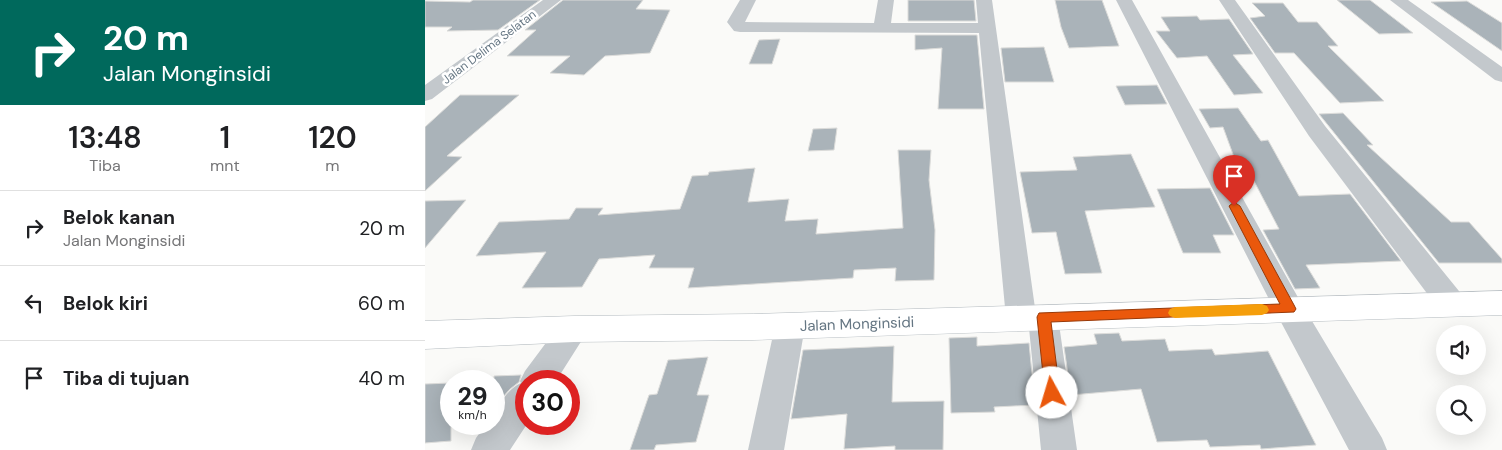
<!DOCTYPE html>
<html lang="id">
<style>
:root{--surface:#fff;--page:#f6f6f6;--text:#202124;--muted:#757577;--line:#e0e0e0}
body{margin:0;font-family:"DM Sans",sans-serif;background:var(--page);color:var(--text);height:100vh;display:flex;flex-direction:column;font-size:19px;white-space:nowrap}
*{box-sizing:border-box;margin:0}
p{font-size:16px;color:var(--muted)}
.icon{flex:none;width:28px;height:28px;fill:none;stroke:currentColor;stroke-width:2;stroke-linecap:round;stroke-linejoin:round}
.map{position:relative;flex:1;overflow:hidden}
.sheet{display:flex;flex-direction:column;background:var(--surface);width:425px}
.sheet>*{flex:none}
.top-card{background:#00695c;color:#fff;overflow:hidden}
.buttons{position:absolute;left:1011px;top:325px;display:grid;gap:10px}
.buttons a{display:grid;place-items:center;width:50px;height:50px;border-radius:50%;background:var(--surface);box-shadow:0 5px 20px #0002;font-size:25px}
.speed{position:absolute;left:15px;top:370px;display:flex;gap:10px;font-size:25px;font-weight:700;text-align:center}
.speed>*{display:grid;place-content:center;width:65px;height:65px;border-radius:50%;background:var(--surface);box-shadow:0 5px 20px #0002;line-height:1}
.speed small{font-size:12px;font-weight:400}
.speed .limit{border:8px solid #d22;background:#fff;color:#111}
.pin{position:absolute;display:grid;place-items:center;width:42px;height:42px;color:#fff;margin:-51px -21px;border-radius:50% 50% 50% 0;rotate:-45deg;box-shadow:0 0 5px #0007}
.pin .icon{rotate:45deg}
.me{position:absolute;width:55px;margin:-28px;rotate:354deg;stroke-linejoin:round;filter:drop-shadow(0 0 4px #0008)}
.turn{display:flex;align-items:center;gap:18px;height:105px;padding:0 20px;font-size:22px}
.turn .icon{width:65px;height:65px;stroke-width:2.5}
.turn b{display:block;font-size:35px;line-height:42px}
.eta{display:flex;justify-content:space-evenly;align-items:center;height:85px;text-align:center}
.eta b{font-size:30px;font-weight:600;line-height:35px}
ul{padding:0;list-style:none}
li{display:flex;align-items:center;gap:15px;height:75px;padding:0 20px;border-top:1px solid var(--line)}
li div{flex:1}
li b{display:block;font-size:19px}
li em{font-style:normal}
main{display:flex;flex:1;min-height:0}
.map>svg:first-child{display:block}
</style>
<main>
<section class="sheet">
<div class="top-card">
<div class="turn"><svg class="icon" aria-label="right" viewBox="0 0 24 24"><path d="M7 20v-9h11M14 6l5 5-5 5"/></svg><div><b>20 m</b>Jalan Monginsidi</div></div>
</div>
<div class="eta">
<div><b>13:48</b><p>Tiba</p></div>
<div><b>1</b><p>mnt</p></div>
<div><b>120</b><p>m</p></div>
</div>
<ul>
<li><svg class="icon" aria-label="right" viewBox="0 0 24 24"><path d="M7 20v-9h11M14 6l5 5-5 5"/></svg><div><b>Belok kanan</b><p>Jalan Monginsidi</p></div><em>20 m</em></li>
<li><svg class="icon" aria-label="left" viewBox="0 0 24 24"><path d="M17 20v-9H6M10 6l-5 5 5 5"/></svg><div><b>Belok kiri</b></div><em>60 m</em></li>
<li><svg class="icon" aria-label="arrive" viewBox="0 0 24 24"><path d="M6 21V4h12l-3 4 3 4H6"/></svg><div><b>Tiba di tujuan</b></div><em>40 m</em></li>
</ul>
</section>
<div class="map">
<svg width="1077" height="450" viewBox="0 0 1077 450">
<rect width="100%" height="100%" fill="#fafaf8"/>
<path fill="#aab3b9" stroke="#dcdcda" d="M48,0H115L73,30L22,31L27,27H0V1L45,2Z
M138,0H218L211,9L245,10L225,53L180,56L159,75L125,73L145,56H82L111,30H100Z
M483,0H549L551,21H483Z
M630,0H677L694,46L644,48L636,27Z
M912,0H945L988,33L954,34Z
M1042,1L1077,23V51L1006,2Z
M827,3H858L873,22H892L913,46H903L959,101L915,103L869,53H850L825,18L840,16Z
M772,16L775,20L804,19L828,54L808,55L838,93L809,95L782,56L752,58L731,31H745L736,17Z
M490,35H552L559,109H513L517,48L490,50Z
M355,39L347,64H324L334,40Z
M619,47L629,82H580L576,48Z
M732,85L742,104L700,105L691,86Z
M35,95H94L22,156L37,157L0,191V127Z
M813,108L836,141L843,140L874,196L925,194L976,261L881,265L895,288L870,289L838,230L854,229L817,158L809,157L798,127L785,128L774,109Z
M918,113L948,145H942L1026,222H1044L1077,259V263H1014L894,114Z
M412,128L409,150L383,151L388,129Z
M473,150H506L504,180L510,230L509,280L470,281L471,268L429,270L428,278L263,288L269,268H224L230,255L174,259L157,287L97,288L121,252L51,256L74,222L144,219L151,208H178L173,215L255,209L267,176L283,175L284,172L330,168L323,202L364,199L360,221L393,219L391,234L478,228Z
M706,154L730,207L660,211L677,273L640,274L631,232L607,233L595,172L652,170L648,157Z
M785,188L809,235H788L796,253H758L732,189Z
M41,200L0,248V201Z
M694,333L697,341L740,339L744,351L787,349L790,355L843,351L891,445L836,449L835,445L785,447L782,440L732,442L716,389L646,395L639,347L672,344L669,334Z
M552,337V346L604,343L610,405L569,407L570,412L526,413L524,338Z
M469,346L467,402L519,401L518,450H470V446L419,449L422,414L366,419L378,350Z
M283,357L272,395H284L271,442L231,445L229,450H205L224,395L232,394L243,360Z
M96,375L94,382L85,389L76,399L69,414V376Z
M26,383V441L0,443V384Z"/>
<g fill="none" stroke-linecap="round" stroke-linejoin="round">
<defs>
<path id="secondary" d="M1077,291V315L328,340L149,342L0,349V321L149,316L328,314Z"/>
</defs>
<use href="#secondary" stroke="#b3babf" stroke-width="1"/>
<path fill="#c3c8cc" fill-rule="evenodd" d="M118,0H136L7,99L0,101V85Z
M315,0H331L320,22L449,23L453,0H469L466,23H553L551,0H567L610,308L618,305L629,308L633,317L652,450H616L604,328L596,330L585,327L581,318L554,33L315,32L309,31L302,22Z
M691,0H707L875,301L957,438L962,450H924L849,309Z
M794,0H810L900,126L1038,296L1042,304L1038,312L1027,316L1016,312L884,136Z
M965,0H983L1077,67V82L1070,80Z
M365,313L376,317L380,326L359,450H323L350,326L354,317Z
M149,316L160,320L164,329L131,381H101L102,424L85,450H46L51,438L61,424H69C69,409 82,389 96,383L95,381L100,371L138,320Z"/>
<use href="#secondary" fill="#fff" fill-rule="evenodd"/>
</g>
<path fill="#ea580c" stroke="#983908" d="M809,202L815,206L869,305L871,309L869,312L626,322L635,393L632,398L627,400L622,398L620,393L612,317L614,313L855,304L804,206Z"/>
<path fill="#f59e0b" d="M837,304L842,306L844,310L842,313L837,315L750,318L745,316L743,313L745,309L750,307Z"/>
<g text-anchor="middle" dominant-baseline="central" stroke-width="5" stroke-linejoin="round" paint-order="stroke">
<g font-size="12" fill="#657683" stroke="#fff">
<text transform="translate(64 47) rotate(-37)">Jalan Delima Selatan</text>
</g>
<g font-size="15" fill="#657683" stroke="#fff">
<text transform="translate(432 324) rotate(-2)">Jalan Monginsidi</text>
</g>
</g>
</svg>
<div class="buttons">
<a><svg class="icon" aria-label="sound" viewBox="0 0 24 24"><path d="M4 9h4l5-4v14l-5-4H4zM17 9q2 3 0 6"/></svg></a>
<a><svg class="icon" aria-label="search" viewBox="0 0 24 24"><circle cx="10" cy="10" r="6"/><path d="M15 15l6 6"/></svg></a>
</div>
<div class="speed"><div>29<small>km/h</small></div><div class="limit">30</div></div>
<div class="pin" style="left:809px;top:206px;background:#d93025"><svg class="icon" aria-label="arrive" viewBox="0 0 24 24"><path d="M6 21V4h12l-3 4 3 4H6"/></svg></div>
<svg class="me" style="left:627px;top:393px" viewBox="-20 -20 40 40"><circle r="19" fill="#fff"/><path d="M0-13L10 11 0 6-10 11z" fill="#ea580c"/></svg>
</div>
</main>
